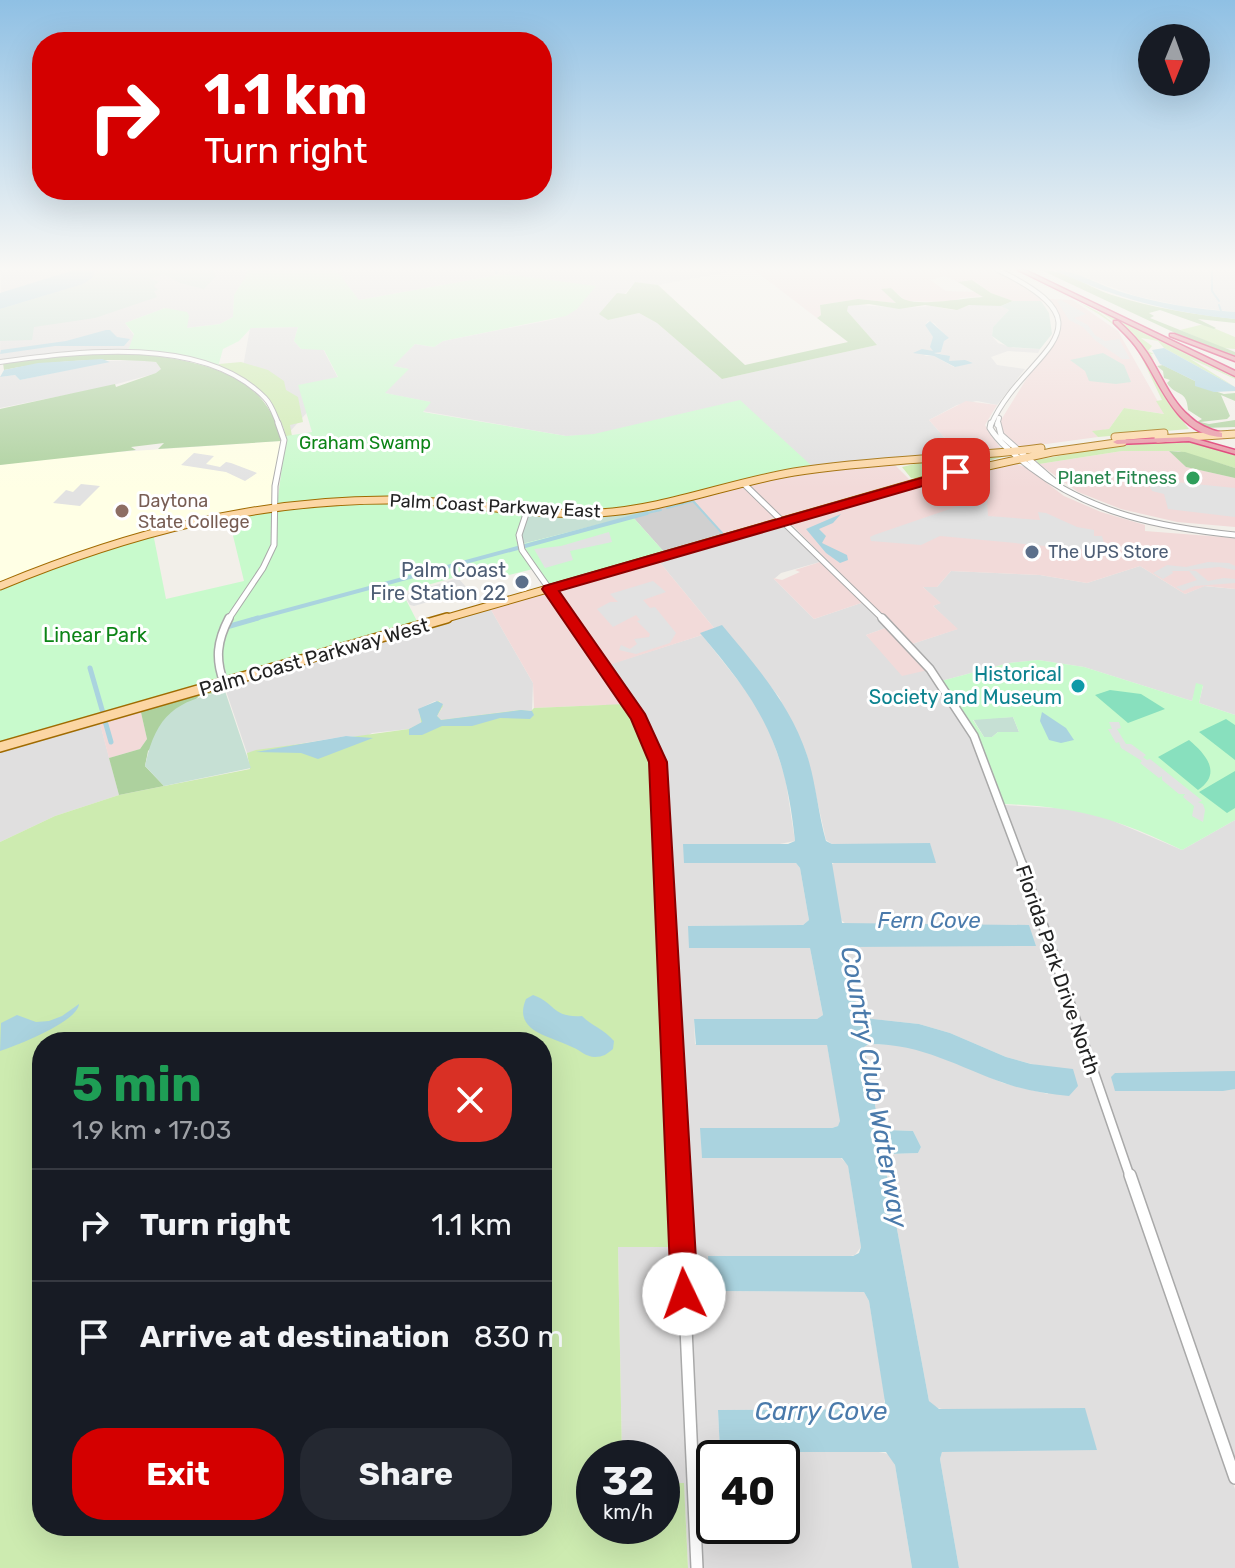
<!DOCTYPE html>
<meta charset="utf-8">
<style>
:root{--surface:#171b24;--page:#242831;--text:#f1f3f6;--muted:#9ea1a6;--line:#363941;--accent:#d40000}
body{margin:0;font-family:Rubik,sans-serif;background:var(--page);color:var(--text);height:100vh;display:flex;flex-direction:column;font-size:30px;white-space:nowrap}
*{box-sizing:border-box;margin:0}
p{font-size:26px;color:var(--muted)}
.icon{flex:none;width:44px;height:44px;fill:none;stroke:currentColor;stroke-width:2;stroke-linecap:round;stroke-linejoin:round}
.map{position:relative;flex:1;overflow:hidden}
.sheet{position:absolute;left:32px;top:1032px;width:520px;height:504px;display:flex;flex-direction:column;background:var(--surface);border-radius:32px;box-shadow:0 8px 32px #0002}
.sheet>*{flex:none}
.top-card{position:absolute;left:32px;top:32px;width:520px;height:168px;border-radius:32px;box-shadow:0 8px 32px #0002;background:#d40000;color:#fff;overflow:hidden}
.needle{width:52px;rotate:181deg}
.tools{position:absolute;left:1138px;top:24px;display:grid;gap:16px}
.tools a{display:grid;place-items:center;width:72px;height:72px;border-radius:50%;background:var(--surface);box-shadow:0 8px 32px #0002;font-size:40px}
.speed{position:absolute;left:576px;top:1440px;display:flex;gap:16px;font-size:40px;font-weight:700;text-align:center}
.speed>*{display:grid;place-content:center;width:104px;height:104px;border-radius:50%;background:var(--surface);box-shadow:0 8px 32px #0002;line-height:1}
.speed small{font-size:20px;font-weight:400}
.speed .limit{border:4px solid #111;border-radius:12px;background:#fff;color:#111}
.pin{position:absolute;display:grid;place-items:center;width:68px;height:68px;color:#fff;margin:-34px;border-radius:16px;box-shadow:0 4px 12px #0006}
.me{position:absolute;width:88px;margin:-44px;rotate:357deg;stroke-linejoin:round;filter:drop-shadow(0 0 6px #0008)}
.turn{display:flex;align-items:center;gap:28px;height:168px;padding:0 40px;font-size:36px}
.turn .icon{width:104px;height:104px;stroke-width:2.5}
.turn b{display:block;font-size:56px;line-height:68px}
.round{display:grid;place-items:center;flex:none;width:84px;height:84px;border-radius:32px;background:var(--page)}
.overview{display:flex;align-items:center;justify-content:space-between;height:136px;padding:0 40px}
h1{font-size:48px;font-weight:700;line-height:60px;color:#1e9e55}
.button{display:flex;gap:16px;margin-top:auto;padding:16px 40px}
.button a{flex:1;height:92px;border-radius:32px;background:var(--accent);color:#fff;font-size:32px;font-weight:700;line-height:92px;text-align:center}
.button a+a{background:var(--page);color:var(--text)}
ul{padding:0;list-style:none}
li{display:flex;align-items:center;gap:24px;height:112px;padding:0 40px;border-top:2px solid var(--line)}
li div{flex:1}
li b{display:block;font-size:30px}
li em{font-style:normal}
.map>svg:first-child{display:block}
</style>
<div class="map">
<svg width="1235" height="1568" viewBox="0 0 1235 1568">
<rect width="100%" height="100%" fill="#f2efe9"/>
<path fill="#e0dfdf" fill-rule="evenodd" d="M1,270H247V276L234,295L233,317L220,324L186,328L165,308L125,323L135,337L128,351L0,361Z
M336,270H739L658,285L635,282L604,317L608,320L639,313L657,323L722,379L877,345L847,311V306L857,305L904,308L931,306L953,310L975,304L1002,306L1009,310L993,327L992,336L998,343L1014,348L1040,349L1038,353L1008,351L991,357L997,365L1025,369L997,405L977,401L957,405L929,420L959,454L814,468L646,423L594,435L566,436L422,411L430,402L384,393L408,369L392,366L415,344L434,347L443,341L555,319L577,309L504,274L359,300ZM928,321L934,323L949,339L944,340L941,352H933L945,355L949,361L973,362L954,367L934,356H924L934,351V338L925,325Z
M1065,270H1235V312L1182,306L1136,296Z
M298,327L294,341L301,349H323L338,378L286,436L283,425L268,399L241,378L250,328Z
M139,360L156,362L161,369L157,373L106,387L0,408V377L15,375L20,380L110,361Z
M780,524L820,562L781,573L774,579L814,619L864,602L888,627L866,635L885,654L928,670L971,736L985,766L1235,1489V1568H959L940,1459L942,1452L1097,1449L934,1407L929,1401L884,1159L889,1154L918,1153L921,1147L913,1131L887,1130L879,1126L864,1047L869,1044L906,1045L935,1053L1003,1083L1048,1094L1043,1067L1006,1057L950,1033L919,1024L864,1018L856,1011L846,952L851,947L847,925L839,918L830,866L835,862L935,863L930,844H832L826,840L807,755L779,697L722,626L714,628L657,559Z
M1140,566L1185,594L1204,586L1235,589V715L1199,703L1203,686L1197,684L1192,701L1084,667L1038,660L1009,663L941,681L912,644L957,629L933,606L940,603L922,586L937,587L951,571L1040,575L1087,583Z
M490,608L533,683L532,711L520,710L441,720L437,716L442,708L440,701H435L419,709L421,723L409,729L372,733L367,736H346L247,753L224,685Z
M702,635L751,697L767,724L785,776L795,841L685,863H796L800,868L809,920L803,925L689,926V947L810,948L823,1015L817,1019H694L695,1044L827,1045L841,1121L838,1126L832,1128H701L702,1157L841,1158L848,1165L861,1247L855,1255L711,1291L864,1292L869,1301L885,1398L883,1407L873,1409L718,1410L720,1452H879L889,1454L895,1465L912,1568H688L684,1484L662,1483V1458H622L618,1247H677L601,667ZM714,1458H782V1526H714Z
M98,716L119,795L55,816L0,842V745Z
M1004,805L1072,809L1097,814L1182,850L1235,820V1071L1116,1091L1235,1089V1465Z"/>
<path fill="#f2dad9" d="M754,270H996L1017,280L1046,301H1013L991,293L976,282H958L945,276L930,280L946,291L975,292L983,296L960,298L953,302L906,301L891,288L882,289L896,303L858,299L838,302L820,305L821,315L817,318Z
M1049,299L1073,300L1118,331L1165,414L1124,408L1109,429L1093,432L1098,437L1024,447L1013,444L1002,433L1001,420L1030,373L1059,336V315Z
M966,401L997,405L985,425L1001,449L959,454L929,420Z
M1122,451H1169L1186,467L1235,478V527L1177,522L1121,509L1078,492L1039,464Z
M1015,463L1027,468L1064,496L1101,512L1145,525V531L1235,538V589L1205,586L1185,594L1140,566L1087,583L1040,575L951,571L937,587H923L941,603L933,606L958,629L912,644L788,521L968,471Z
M894,464L911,481L784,519L748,484L793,474Z
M743,485L780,520L725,536L693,499Z
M657,559L714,628L701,633L702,635L606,666L552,589Z
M820,562L864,602L814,619L773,578L782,580L800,572L795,570Z
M548,590L626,704L534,708L533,683L490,608Z
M888,627L928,670L902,676L866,635Z
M140,708L147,739L140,749L109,758L99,720Z"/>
<path fill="#ffffe5" d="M281,441L282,453L273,483L272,505L154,528L68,557L0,585V465L74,455Z"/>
<path fill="#d0d0d0" d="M693,499L725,536L665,553L632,516L652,511L650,507Z"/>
<path fill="#cdebb0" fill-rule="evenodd" d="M1012,270L1099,312L1131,336L1150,364L1167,400L1189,429L1098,437L1092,431L1109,429L1124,408L1164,414L1156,401L1162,400C1152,380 1143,356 1129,339C1104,310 1047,287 1012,270Z
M1093,307L1235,376V379L1189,358L1235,387L1164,348L1158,341L1141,338L1152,346L1148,351L1154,354H1151L1154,360L1151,361L1130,332Z
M1204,324L1235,337V349L1223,348L1180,330Z
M241,362L268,370L284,381L286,390L298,397L303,422L290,425L292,436H286C277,399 250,382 218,367L219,364Z
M1189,441L1235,453V468L1178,451H1122L1039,464L1036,460L1120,445Z
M1010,455L920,479L911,478L902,467L923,462L953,467L979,458Z
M439,701L443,706L437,716L441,720L520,710L531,711L534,708L626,704C641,727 651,748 656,775L677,1247H618L622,1458H594V1526H662V1483H684L688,1568H0V842L55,816L119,795L250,769L247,753L256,750L409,729L421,723L419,709ZM42,1042H542V1526H42Z"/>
<path fill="#add19e" d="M1041,270C1066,270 1088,287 1112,295C1152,308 1193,314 1235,319V323L1198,319L1216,328L1214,329L1160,310L1149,313L1154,316L1150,318L1235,352V357L1203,346Z
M972,280L991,293L1013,301L1001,306L969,305L957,310L925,305L899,309L869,304L848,306L847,311L877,345L722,379L657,323L639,313L608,320L599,314L617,293L626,294L635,282L658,285L745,365L848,342L817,318L821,315L820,305L858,299L896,303L881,289L891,288C895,291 901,299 906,300C922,306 965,298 983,297L958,282Z
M132,353C192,360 268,370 281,441L158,449L164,443L131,447L136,450L0,465V409L115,384L116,387L156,373L161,369L156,362C106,358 54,360 4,370L3,363L47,356Z
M1163,365L1197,382L1195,385L1224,394L1235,393V401L1221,395L1230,416L1227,419L1200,422L1209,424L1235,420V427L1203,428L1197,422L1202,419L1188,410C1187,389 1176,397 1167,383L1170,380L1164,378L1163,371L1157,366Z
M1169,451L1185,452L1235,468V478L1186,467Z
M224,685L225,691L199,696L148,751L145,766L164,786L119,795L109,758L140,749L147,739L140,708Z"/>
<path fill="#c6e0d4" d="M96,270H214L216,276L204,289L180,283L164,274L149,279L159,281L154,286L158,290L154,291L157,297L95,318L34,327L32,340L0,341V309L83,284L92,278Z
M1013,301H1041L1049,313L1052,334L1040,349L1008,347L992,336L993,327L1009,310L1001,306Z
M1103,353L1124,365L1131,382L1116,384L1089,381L1085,371L1070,360Z
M650,507L652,511L522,544L521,535L529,513Z
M225,691L251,768L164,786L145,766C156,715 175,701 225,691Z
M1013,717L1019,732H998L992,737H984L973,719Z"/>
<path fill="#c8facc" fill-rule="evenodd" d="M247,270H336L359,300L504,274L596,286L577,309L566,316L443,341L434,347L415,344L393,366L409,369L385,393L431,402L423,412L566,436L594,434L740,400L814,468L649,505L578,512L466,503L277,505L286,436L312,432L298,385L338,377L324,350L301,349L294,341L298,327L251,328L239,341L223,349L218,367L196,360L128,351L134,334L125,323L165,308L187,312L189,316L187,328L220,324L233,317L234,295L246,276Z
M398,502L524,512L516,540L533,569L497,578L492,569H485L402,592L419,625L0,745V588L153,533L166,599L244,581L228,515L279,507Z
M632,516L665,553L550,585L522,544Z
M1038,660L1084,667L1192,701L1196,683L1203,685L1199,703L1235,715V820L1182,850C1115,818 1078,807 1004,804L975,736L941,681L1009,663ZM1013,717L1019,732H998L992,737H984L973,720Z"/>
<path fill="#88e0be" d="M1110,690L1141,694L1165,709L1128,723L1095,695Z
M1226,719L1235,725V760L1199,732Z
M1189,740C1207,755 1222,774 1198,790L1158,757Z
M1235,771V808L1227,813L1199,792Z"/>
<path fill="#e2e2e2" d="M1061,300L1086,314L1074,318L1088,325L1095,335L1105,341L1119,339L1130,359H1122L1096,341L1083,327L1069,320L1057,301Z
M194,453L214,456L206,464L220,467L226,462L231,463L257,473L245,481L226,472L181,465Z
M1173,472L1175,482L1235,488V517L1168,509L1164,494L1152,491L1148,480L1168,481L1162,473Z
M81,484L100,486L80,506L53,503L66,490L73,492Z
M976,500L987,501L988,516L1040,520L1038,512L1046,513L1077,527L1094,530V536H1102L1105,547L1099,551L940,536L921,545L871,541L870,537L874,535Z
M609,532L612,542L570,551L573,560L545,568L534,549L561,546Z
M1208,562L1229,563L1235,566V570L1219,567L1188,570L1196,571L1208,581L1224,578L1235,579V583L1195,586L1183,591L1176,587L1197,580L1189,571H1172L1173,573L1163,579L1153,573L1167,565L1186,567Z
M458,578L467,588L438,596V599L414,606L410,605L404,595Z
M653,581L666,592L643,600L650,608L655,607L676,633L670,643L636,654L619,650L621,645L630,649L637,644L634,639L649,637L650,634L637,621L640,620L636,615L613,627L597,609L610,602H618L610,594Z
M1109,722H1119L1121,728L1117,729L1126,744H1131L1146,755L1143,757L1147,760L1150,759L1199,798L1202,801L1198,802L1203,804L1205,810L1203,822L1192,816L1194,806L1183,797L1185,794H1179L1162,780V776L1159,778L1140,763L1142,761L1121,748L1119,742L1116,743L1108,729H1112Z"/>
<path fill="#aad3df" d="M74,270H96L92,278L83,284L0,309V293Z
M1054,270C1075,270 1097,284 1118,291C1156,303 1195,309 1235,312V319C1171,313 1112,297 1054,270Z
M930,321L949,338L944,341L941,352L934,353L950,356L949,361L965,360L973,363L955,367L934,356L913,353L922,349L933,351L930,347L933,337L925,325Z
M106,330H110L117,337L130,339L124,346H55L0,354L1,350L66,341Z
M1164,348L1235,387V391L1214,392L1195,386V381L1160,364L1152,350Z
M102,359L110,362L20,380L15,375L0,377L4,370L38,363Z
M841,514L833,523L819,529L826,536L822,543L847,555L848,560L840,563L826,553L806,529Z
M722,625C756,666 790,704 807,755C816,783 818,813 826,841L832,844L930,843L936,863H832L842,923L1029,925L1036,946L849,947L846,952L858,1014L864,1018L919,1024L950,1033L1006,1057L1031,1064L1073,1069L1078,1086L1069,1096C1048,1094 1027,1091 1007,1084C957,1067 924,1044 869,1044L864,1047L879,1126L887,1130L913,1131L921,1147L918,1153L890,1154L884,1159L929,1401L939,1409L1085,1408L1097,1450L942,1452L940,1459L959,1568H912L895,1465L886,1452H720L718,1410L873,1409L881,1408L885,1402L869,1301L864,1292L710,1291L708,1256H853L859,1253L861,1247L848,1166L842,1158H702L700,1128H832L838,1126L840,1121L827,1045H696L694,1019H817L823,1015L810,948H689L688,926L803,925L809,920L800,868L796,863H684L683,844H788L795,841C785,744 762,706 700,633Z
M437,701L443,704L437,716L441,720L521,710L532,711L534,715L530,719L500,718L472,726H442L422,735H409V729L422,722L418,709Z
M1042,712L1066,728L1074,740L1061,743L1049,740L1040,721Z
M346,736L373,738L318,759L301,753L256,752Z
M533,995C556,1003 552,1018 582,1016C592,1026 604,1029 614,1041L613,1049C607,1054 603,1057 595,1057C586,1057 580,1050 572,1047C551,1036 512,1032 526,999Z
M79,1004C78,1021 19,1045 0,1051L1,1023L17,1015L36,1022L49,1021L62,1016Z
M1235,1071V1089L1223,1091H1115L1111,1077L1115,1073Z"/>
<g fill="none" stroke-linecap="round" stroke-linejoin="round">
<path stroke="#aad3df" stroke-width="2" d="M1212,270V291L1219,301
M496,273L498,270
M1219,305L1221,311
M667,508L693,501L722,533
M647,513L661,510"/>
<path stroke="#aad3df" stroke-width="4" d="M251,620L647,513"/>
<path stroke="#aad3df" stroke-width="5" d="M223,628L258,618
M90,668L103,713
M105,721L111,742"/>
<defs>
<path id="minor-far4" d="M0,362C79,351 204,335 265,398C272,405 275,416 279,425
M991,425C1022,352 1122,329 998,270
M997,425L999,418"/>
<path id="minor-far3" d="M991,423L990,428C999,443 1016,456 1030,467C1092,514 1159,527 1235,535
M998,423L1001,435L1056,483
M743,483L884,620
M527,511L519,535L522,550L571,620
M228,620L263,568L274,545L275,486L284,440L278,423"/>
<path id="minor-far2" d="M569,618C600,662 652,719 660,773C665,803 663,836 664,866
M882,618L930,669L974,736L1023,866
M224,683C215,659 217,641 229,618"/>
<path id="minor-far1" d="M664,864L679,1177
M1022,864L1130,1177"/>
<path id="minor" d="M679,1175L697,1568
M1130,1175L1235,1478"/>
<path id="major-far1" d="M1115,437L1164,433
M1158,439L1235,434
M0,586C128,533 260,498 399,500C466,501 532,517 599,513C666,509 728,483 794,472C876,459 959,459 1041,448
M440,620L925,480L1052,452L1123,442"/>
<path id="major" d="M0,747L447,618"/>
<path id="highway" d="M1018,270H1025L1235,371V376Z
M1114,321H1118C1129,331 1139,341 1147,353C1161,374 1170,400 1189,416C1198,425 1209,429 1222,433V437C1176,435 1161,383 1139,351C1132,340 1123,332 1114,323Z
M1170,334H1174L1235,357V361L1170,336Z
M1189,437L1235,450V454L1189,441L1117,444L1113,442L1117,440Z"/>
</defs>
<use href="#minor-far4" stroke="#a9a9a9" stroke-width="6"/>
<use href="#minor-far3" stroke="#a9a9a9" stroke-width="7"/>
<use href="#minor-far2" stroke="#a9a9a9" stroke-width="10"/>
<use href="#minor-far1" stroke="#a9a9a9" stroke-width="11"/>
<use href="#minor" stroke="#a9a9a9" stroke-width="14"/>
<use href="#major-far1" stroke="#a06b00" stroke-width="9"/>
<use href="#major" stroke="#a06b00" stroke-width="12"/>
<use href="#highway" stroke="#dc2a67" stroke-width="3"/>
<use href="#minor-far4" stroke="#fff" stroke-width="4"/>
<use href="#minor-far3" stroke="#fff" stroke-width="5"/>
<use href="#minor-far2" stroke="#fff" stroke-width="7"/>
<use href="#minor-far1" stroke="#fff" stroke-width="8"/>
<use href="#minor" stroke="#fff" stroke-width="11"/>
<use href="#major-far1" stroke="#fcd6a4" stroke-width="7"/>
<use href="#major" stroke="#fcd6a4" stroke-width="9"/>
<use href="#highway" fill="#e892a2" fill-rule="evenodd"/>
</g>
<linearGradient id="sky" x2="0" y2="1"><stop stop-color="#8fc0e4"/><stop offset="0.55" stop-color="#f9f8f5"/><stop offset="1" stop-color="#f9f8f5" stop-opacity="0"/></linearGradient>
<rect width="1235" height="489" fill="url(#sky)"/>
<path fill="#d40000" stroke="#8a0000" stroke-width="2" d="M956,468L963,472L961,475L559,591L645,714L667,762L698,1294L694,1304L684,1308L675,1304L671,1294L649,762L631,719L542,589L544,586Z"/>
<circle fill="#2e9e5b" stroke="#fff" stroke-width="3" cx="1193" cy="478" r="8"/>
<circle fill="#8d6e63" stroke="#fff" stroke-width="3" cx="122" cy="511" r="8"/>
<g fill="#5c6f8a" stroke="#fff" stroke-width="3">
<circle cx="1032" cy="552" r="8"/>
<circle cx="522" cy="582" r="8"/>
</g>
<circle fill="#0f9aa8" stroke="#fff" stroke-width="3" cx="1078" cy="686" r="8"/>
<g text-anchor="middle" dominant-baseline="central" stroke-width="6" stroke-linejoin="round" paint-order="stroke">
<g font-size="18" fill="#0c8416" stroke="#fff">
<text x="365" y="443">Graham Swamp</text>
</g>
<g font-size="18" fill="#27864d" stroke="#fff" text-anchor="end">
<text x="1177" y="478">Planet Fitness</text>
</g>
<g font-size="18" fill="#785e54" stroke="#fff" text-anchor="start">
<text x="138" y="501">Daytona<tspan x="138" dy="21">State College</tspan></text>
</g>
<g font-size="18" fill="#222" stroke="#fff">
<text transform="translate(495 506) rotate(3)">Palm Coast Parkway East</text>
</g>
<g font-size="18" fill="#4e5e75" stroke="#fff" text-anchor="start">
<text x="1048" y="552">The UPS Store</text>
</g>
<g font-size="20" fill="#4e5e75" stroke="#fff" text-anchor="end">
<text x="506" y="570">Palm Coast<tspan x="506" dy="23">Fire Station 22</tspan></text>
</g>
<g font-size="20" fill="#0c8416" stroke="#fff">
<text x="95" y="635">Linear Park</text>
</g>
<g font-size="20" fill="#222" stroke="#fff">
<text transform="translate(314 657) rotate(-16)">Palm Coast Parkway West</text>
<text transform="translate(1058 970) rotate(71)">Florida Park Drive North</text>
</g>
<g font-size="20" fill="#0d838f" stroke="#fff" text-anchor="end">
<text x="1062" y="674">Historical<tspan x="1062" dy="23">Society and Museum</tspan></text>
</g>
<g font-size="22" font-style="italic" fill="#4a7aab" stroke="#fff">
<text x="929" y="920">Fern Cove</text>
</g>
<g font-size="26" font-style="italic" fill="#4a7aab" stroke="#fff">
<text transform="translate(874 1087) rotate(80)">Country Club Waterway</text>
<text x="821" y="1411">Carry Cove</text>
</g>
</g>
</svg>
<div class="tools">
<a><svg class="needle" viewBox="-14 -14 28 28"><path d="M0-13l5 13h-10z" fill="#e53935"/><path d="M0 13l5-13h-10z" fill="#9ea1a6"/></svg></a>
</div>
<div class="speed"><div>32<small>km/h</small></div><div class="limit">40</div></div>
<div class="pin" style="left:956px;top:472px;background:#d93025"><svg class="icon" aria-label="arrive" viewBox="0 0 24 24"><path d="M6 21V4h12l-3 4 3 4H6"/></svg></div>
<svg class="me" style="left:684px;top:1294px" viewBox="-20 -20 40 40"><circle r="19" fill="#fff"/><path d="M0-13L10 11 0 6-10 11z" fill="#d40000"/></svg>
<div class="top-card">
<div class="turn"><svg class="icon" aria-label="right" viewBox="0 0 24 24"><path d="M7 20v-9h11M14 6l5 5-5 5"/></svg><div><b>1.1 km</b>Turn right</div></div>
</div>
<section class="sheet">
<div class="overview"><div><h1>5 min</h1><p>1.9 km · 17:03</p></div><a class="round" style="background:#d93025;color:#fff"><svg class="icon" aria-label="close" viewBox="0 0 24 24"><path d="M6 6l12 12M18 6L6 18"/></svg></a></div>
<ul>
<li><svg class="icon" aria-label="right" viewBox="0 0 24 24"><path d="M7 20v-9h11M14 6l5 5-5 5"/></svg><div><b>Turn right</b></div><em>1.1 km</em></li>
<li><svg class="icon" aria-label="arrive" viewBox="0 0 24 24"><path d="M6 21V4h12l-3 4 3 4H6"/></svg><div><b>Arrive at destination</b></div><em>830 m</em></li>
</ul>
<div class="button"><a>Exit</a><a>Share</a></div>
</section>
</div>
